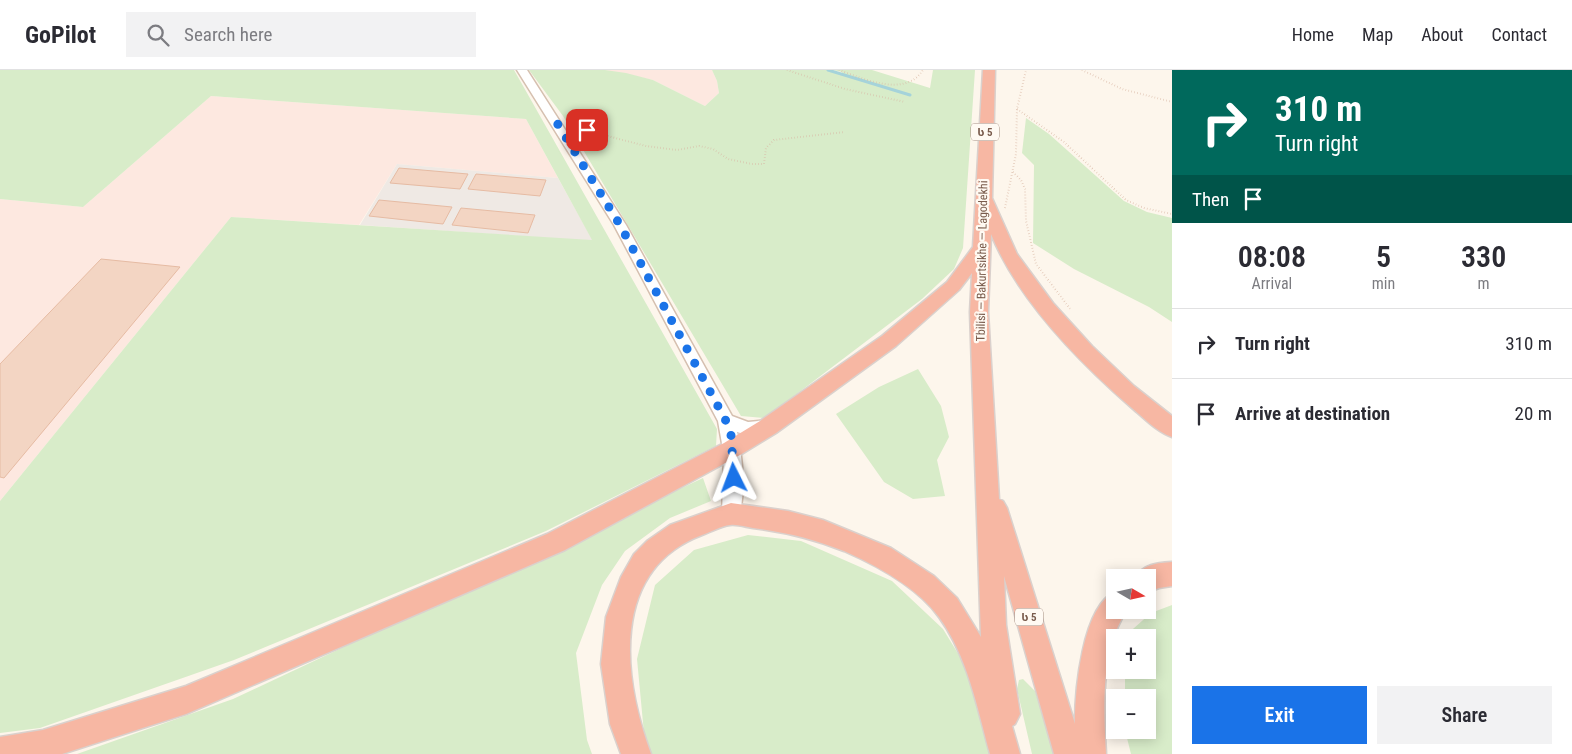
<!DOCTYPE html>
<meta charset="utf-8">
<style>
:root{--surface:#fff;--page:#f2f2f3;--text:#2b2b33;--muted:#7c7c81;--line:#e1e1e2;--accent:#1a73e8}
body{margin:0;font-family:"Roboto Condensed","Noto Sans Georgian",sans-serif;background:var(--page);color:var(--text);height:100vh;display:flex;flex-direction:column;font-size:19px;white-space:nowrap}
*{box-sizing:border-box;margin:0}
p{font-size:16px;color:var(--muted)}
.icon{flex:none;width:28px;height:28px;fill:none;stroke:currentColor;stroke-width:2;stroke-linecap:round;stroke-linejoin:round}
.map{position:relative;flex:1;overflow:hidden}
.panel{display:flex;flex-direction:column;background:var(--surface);width:400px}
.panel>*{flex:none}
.top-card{background:#00695c;color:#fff;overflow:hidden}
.needle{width:32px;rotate:99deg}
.fabs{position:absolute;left:1106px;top:499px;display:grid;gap:10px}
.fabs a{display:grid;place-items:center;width:50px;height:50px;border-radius:0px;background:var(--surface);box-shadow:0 2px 12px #0003;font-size:25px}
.pin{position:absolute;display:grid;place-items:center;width:42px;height:42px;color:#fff;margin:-21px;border-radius:10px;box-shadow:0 2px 8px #0006}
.me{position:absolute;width:55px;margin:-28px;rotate:357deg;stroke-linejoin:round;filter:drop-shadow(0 0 4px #0008)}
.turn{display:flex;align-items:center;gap:18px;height:105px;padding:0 20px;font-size:22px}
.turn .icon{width:65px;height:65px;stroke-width:2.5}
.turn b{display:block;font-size:35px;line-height:42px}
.then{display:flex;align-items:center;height:48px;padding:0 20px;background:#0003;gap:10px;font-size:19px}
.eta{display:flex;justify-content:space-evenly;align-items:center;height:85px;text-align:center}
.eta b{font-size:30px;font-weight:600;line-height:35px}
.primary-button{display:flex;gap:10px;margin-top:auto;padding:10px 20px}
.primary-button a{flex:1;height:58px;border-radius:0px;background:var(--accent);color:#fff;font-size:20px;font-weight:600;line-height:58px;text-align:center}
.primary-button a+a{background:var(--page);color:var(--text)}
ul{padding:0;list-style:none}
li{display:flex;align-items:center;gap:15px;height:70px;padding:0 20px;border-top:1px solid var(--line)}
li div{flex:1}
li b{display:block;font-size:19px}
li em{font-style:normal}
header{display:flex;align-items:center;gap:30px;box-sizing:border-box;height:70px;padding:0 25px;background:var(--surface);border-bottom:1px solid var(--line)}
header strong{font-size:24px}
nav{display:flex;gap:28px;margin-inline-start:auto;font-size:18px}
.search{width:350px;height:45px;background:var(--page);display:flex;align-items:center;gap:12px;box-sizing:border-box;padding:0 18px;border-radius:0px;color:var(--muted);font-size:19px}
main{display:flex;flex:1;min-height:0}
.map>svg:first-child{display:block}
</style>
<header>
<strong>GoPilot</strong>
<div class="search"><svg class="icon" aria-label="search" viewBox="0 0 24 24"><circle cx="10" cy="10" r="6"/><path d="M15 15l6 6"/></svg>Search here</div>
<nav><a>Home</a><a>Map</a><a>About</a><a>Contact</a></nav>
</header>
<main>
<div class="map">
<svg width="1172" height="684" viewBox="0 0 1172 684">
<rect width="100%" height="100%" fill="#fdf6ec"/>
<path fill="#fde8e0" d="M605,0H712L717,11L719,23L705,36L653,10Z
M211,26L526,49L558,108L397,94L359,155L231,147L0,431V129L83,137Z"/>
<path fill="#efe9e4" d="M397,94L558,108L593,171L360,155Z"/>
<path fill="#d8ecc9" d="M0,0H514L717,359L716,376L546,461L234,590L40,658L0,663V431L231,147L592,170L526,49L211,26L83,137L0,129Z
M529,0H605L626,3L653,10L705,36L719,23L717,11L712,0H828L841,4L842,2L833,0H872L930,18L933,0H975L963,178L954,199L922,229L765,348L741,346L563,46Z
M1026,48L1049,64L1124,131L1147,142L1172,148V252L1149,237L1074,199L1033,173L1034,95L1022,83Z
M918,299L941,336L949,367L937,390L945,426L913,429L884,412L836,344L879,317Z
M703,408L711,431L670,448L625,481L602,515L576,583L587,670L592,684H77L233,629Z
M748,465L801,471L892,511L943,559L970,603L992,684H648L645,674L637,589L655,515L694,480Z
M1172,535V684H1131L1125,660H1148V628L1125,627V600H1148V568L1125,567V566L1151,543Z
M1023,609L1035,621L1055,684H1032L1017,619L1019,610Z"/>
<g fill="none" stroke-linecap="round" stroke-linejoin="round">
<path stroke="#a5d3da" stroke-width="3" d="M828,0L910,25"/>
</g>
<path fill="#f3d5c3" stroke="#e6bba3" d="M399,98L468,104L460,119L390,113Z
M476,104L546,110L540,126L468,119Z
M379,130L452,137L443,154L369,146Z
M461,138L535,145L528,163L452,155Z
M101,189L180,197L4,408L0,407V294Z"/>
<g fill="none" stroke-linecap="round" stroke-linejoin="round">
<defs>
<path id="secondary" d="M517,0H527L626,155L732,346L748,352L768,350L774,352L776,357L774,362C762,366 749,366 737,362C742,385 747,428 737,450L731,452L725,450L722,444L724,385L718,351L614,155Z"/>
<path id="highway" d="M983,0H995L992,128L1017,184L1053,233L1092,276L1134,316L1172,346V367C1157,362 1144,348 1132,338C1078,291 1018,230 991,164L988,242L999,429L1003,431L1007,438L1075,654C1075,622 1082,536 1115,522V540H1126C1121,551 1115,561 1112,572C1102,608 1104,647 1106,684H1054L1004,506L1006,555L1020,644L1015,654L1012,656L1020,684H990C977,637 968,587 939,547C918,518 876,495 844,481C814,469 785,462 753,458C746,457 737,454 730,455C721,456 711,462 702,465C609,500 623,609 651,684H621L610,654L601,594L606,547L621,507L634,484L647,471L670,455L731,433L788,441L823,450L891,478L934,506L957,528L981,567L970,242L972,203L959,220L896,276L776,363L740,385L565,480L186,644L62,684H0V667L43,660L186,616L547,464L724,373L760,351L882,266L947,212L973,177Z
M1172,492V516L1159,518L1148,522V508H1136C1142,494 1158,493 1172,492Z"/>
</defs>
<use href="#secondary" stroke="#d6c0b0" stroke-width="3"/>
<use href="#highway" stroke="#dad1cd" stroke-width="3"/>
<path stroke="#d9b8a5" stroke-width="2" stroke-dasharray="0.5 2.5" stroke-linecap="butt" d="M787,0L845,19L905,32
M839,0C864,9 905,28 923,0
M1082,0L1122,19L1172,32
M1017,39L1064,72L1126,130L1144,138L1172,144
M573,57L646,76L677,80L699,76L713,79L728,89L752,94H764L766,78L774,70L845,62
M1013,102L1021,110L1025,119L1026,151L1036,194L1071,240
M1005,138L1016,84L1017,39L1026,0"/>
<use href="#secondary" fill="#fff" fill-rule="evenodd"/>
<use href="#highway" fill="#f7b7a3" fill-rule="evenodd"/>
</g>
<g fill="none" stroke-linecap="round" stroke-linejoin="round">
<path stroke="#1a73e8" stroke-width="9" stroke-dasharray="0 16.2" d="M587,60L557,53L620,155L726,351L731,365L734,408"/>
</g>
<g text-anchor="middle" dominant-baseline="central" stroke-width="4.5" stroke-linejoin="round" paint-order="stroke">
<g fill="#fffaf3" stroke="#a28b7f" stroke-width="1">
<rect x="971" y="53.5" width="28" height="17" rx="4"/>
<rect x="1015" y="538.5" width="28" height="17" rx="4"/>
</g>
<g font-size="11" font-weight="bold" fill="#7a5c4d">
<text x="985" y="62">ს 5</text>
<text x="1029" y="547">ს 5</text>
</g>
<g font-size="12" fill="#7a5c4d" stroke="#fffaf3">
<text transform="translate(982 191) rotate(-89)">Tbilisi — Bakurtsikhe — Lagodekhi</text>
</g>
</g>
</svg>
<div class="fabs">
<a><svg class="needle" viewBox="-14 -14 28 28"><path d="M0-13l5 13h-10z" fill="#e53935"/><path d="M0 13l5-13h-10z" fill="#7c7c81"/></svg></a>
<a>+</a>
<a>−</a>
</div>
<div class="pin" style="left:587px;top:60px;background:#d93025"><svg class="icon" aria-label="arrive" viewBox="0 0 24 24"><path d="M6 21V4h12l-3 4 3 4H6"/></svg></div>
<svg class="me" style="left:734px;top:408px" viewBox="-20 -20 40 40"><path d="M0-17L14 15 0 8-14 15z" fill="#1a73e8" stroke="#fff" stroke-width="4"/></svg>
</div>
<section class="panel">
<div class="top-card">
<div class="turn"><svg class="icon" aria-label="right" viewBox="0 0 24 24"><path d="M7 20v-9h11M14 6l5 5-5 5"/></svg><div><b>310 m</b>Turn right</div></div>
<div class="then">Then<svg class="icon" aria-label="arrive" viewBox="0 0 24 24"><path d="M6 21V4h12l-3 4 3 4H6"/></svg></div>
</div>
<div class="eta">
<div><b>08:08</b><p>Arrival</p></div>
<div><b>5</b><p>min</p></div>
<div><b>330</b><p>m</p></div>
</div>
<ul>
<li><svg class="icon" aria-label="right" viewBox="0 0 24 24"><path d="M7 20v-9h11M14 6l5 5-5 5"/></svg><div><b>Turn right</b></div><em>310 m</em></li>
<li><svg class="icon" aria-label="arrive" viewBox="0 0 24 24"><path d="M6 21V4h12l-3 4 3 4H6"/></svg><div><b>Arrive at destination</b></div><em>20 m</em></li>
</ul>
<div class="primary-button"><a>Exit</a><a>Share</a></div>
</section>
</main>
